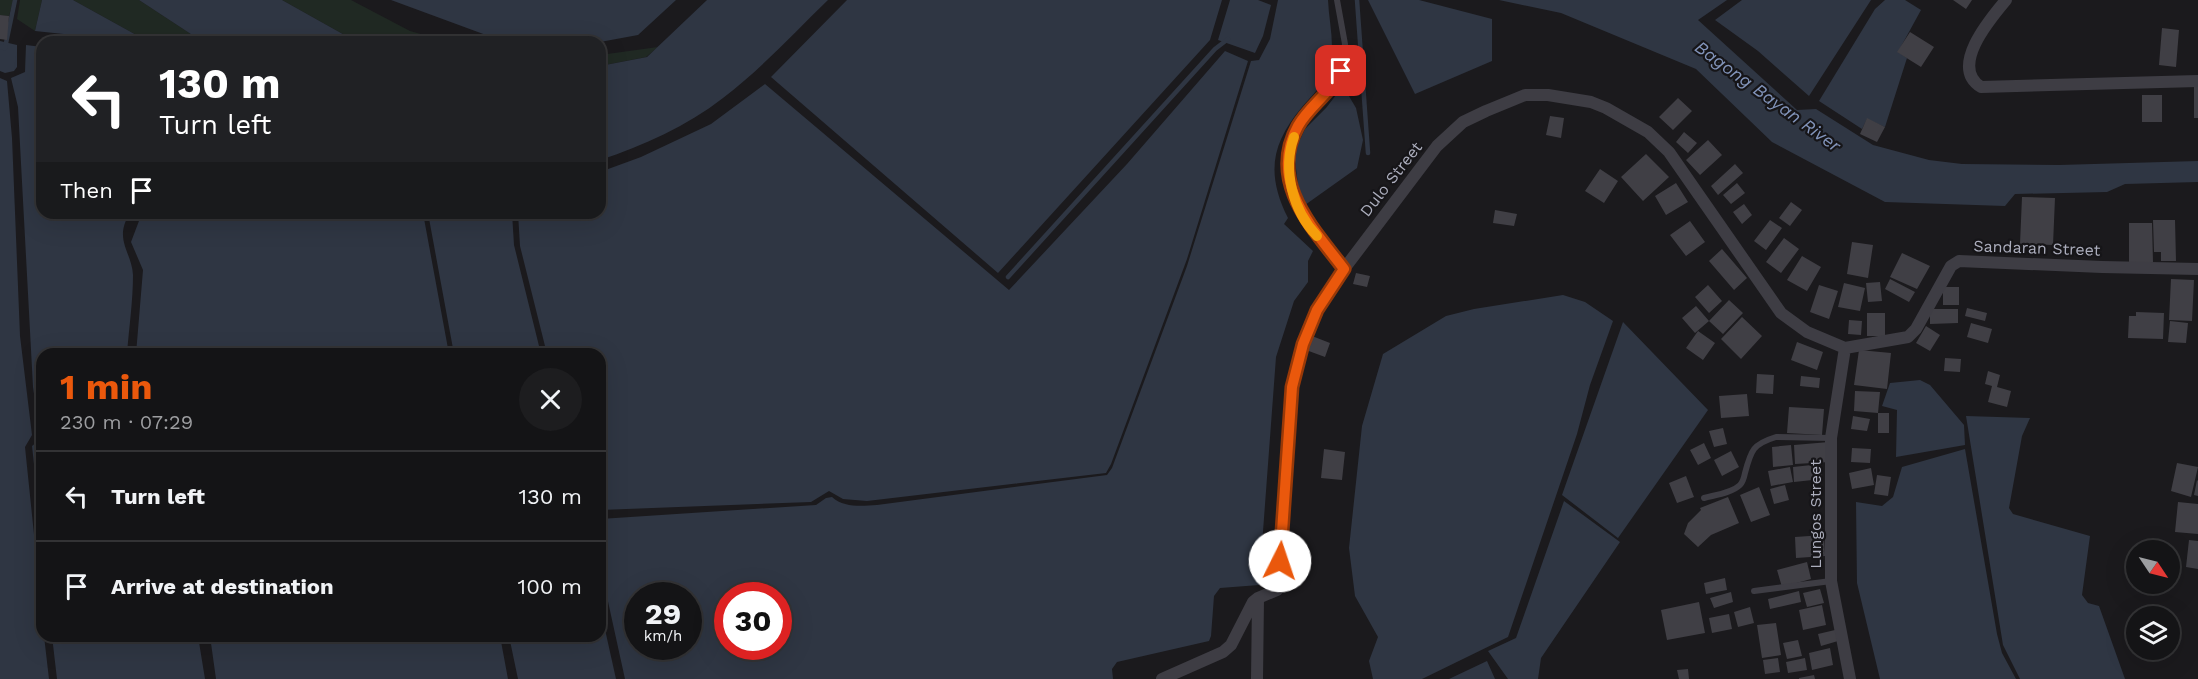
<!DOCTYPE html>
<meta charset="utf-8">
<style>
:root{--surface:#141416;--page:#1d1d1f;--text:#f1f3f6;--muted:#9d9ea1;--line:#333335;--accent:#ea580c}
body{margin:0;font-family:"Work Sans",sans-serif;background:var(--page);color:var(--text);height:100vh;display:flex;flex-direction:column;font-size:22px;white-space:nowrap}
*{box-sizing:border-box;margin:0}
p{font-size:20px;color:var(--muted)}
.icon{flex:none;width:33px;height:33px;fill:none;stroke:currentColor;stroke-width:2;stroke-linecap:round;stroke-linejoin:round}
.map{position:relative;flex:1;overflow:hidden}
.side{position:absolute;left:36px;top:348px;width:570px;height:294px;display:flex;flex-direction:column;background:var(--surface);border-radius:18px;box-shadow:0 6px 24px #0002,0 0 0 2px var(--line)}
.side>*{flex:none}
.hud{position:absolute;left:36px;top:36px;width:570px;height:183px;border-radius:18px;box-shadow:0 6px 24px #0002,0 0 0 2px var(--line);background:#202124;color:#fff;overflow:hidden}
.needle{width:39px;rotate:125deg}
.buttons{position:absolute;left:2126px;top:540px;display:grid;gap:12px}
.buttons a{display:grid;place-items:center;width:54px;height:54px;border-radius:50%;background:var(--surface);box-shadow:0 6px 24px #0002,0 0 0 2px var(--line);font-size:30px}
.speed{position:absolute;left:624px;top:582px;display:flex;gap:12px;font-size:30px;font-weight:700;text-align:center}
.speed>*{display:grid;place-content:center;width:78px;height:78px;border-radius:50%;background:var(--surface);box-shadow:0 6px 24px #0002,0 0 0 2px var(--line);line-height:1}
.speed small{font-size:15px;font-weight:400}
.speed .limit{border:9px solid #d22;background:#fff;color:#111}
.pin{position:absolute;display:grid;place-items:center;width:51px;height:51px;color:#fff;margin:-26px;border-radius:12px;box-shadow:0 3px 9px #0006}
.me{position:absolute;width:66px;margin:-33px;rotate:4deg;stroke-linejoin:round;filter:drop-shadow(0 0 4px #0008)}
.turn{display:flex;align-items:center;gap:21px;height:126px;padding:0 24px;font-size:27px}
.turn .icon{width:78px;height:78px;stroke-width:2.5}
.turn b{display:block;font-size:42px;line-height:51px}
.then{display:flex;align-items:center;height:57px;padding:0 24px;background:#0003;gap:12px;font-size:22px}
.round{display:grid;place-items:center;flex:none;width:63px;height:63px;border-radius:32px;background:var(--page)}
.headline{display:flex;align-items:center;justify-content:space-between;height:102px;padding:0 24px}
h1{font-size:36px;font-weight:700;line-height:45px;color:var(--accent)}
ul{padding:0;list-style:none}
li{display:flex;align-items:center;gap:18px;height:90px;padding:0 24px;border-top:2px solid var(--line)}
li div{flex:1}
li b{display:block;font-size:22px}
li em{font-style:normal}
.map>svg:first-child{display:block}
</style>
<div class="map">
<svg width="2198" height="679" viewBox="0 0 2198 679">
<rect width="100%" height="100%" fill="#1b1a1d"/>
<path fill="#202923" d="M0,0H13L9,16L0,15Z
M20,0H42L35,31L17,19Z
M73,0H139L203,42H149Z
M282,0H351L410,31L449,42H357Z
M658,47L646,57L600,66V55Z"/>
<path fill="#2f3643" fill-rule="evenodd" d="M42,0H73L149,42H88L73,35L35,31Z
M139,0H282L357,42H203Z
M391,0H676L638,35L600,42H505Z
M707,0H828C794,33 761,69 723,98C687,126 643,146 600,160V66L647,57Z
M847,0H1222L1210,40L998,273L771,77Z
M1230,0H1258L1271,5L1263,36L1255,53L1218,40Z
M1278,0H1328C1329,25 1337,50 1327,74C1322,87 1311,96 1302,107C1271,144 1266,174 1288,218L1284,224L1313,251L1308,261V282L1294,301L1276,357L1259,585L1220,588L1214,596L1211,636L1209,641L1117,662L1112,669L1113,679H625L600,565V519L816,505L826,498L832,497C844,508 862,506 877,505L1107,475L1112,468L1187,266L1251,61L1259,60L1270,39ZM638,596H688V646H638ZM728,596H778V646H728Z
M1368,0H1419L1492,19V61L1415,94Z
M1499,0H1727L1698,20L1797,110L1816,109L1873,145L1929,160L1962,164L2059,165L2198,161V182L2125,184L2107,192L2015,194L2005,206L1885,202L1772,142L1696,69L1561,13Z
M1742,0H1871L1809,96L1758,51L1715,20Z
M1885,0H1905L1921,10L1898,52L1907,58L1885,127L1867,119L1862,129L1819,101L1875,9Z
M0,41L17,45V67L14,71L5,73L0,71Z
M26,45L42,47V213H130C113,240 132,252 133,275C133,301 129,328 127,354H42V537L32,446L37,442L40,435L33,387L18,107L11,78L25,72Z
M1225,51L1248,61L1187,259L1111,464L1106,473L867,501L843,499L829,491L811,502L600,510V354H547L520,246L518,213H600V172L641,157L711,124L765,84L1009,290L1127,164Z
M0,78L7,81L12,138L20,336L32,435L25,447L42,612V636H44L49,679H0Z
M1343,86L1356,108L1363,140L1357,168L1305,205L1299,193L1294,152L1305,129L1326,108Z
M142,213H423L449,354H136L143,270L131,242Z
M428,213H512L514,245L541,354H454Z
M1563,295L1585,302L1613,321L1590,385L1577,434L1508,637L1422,679H1373L1369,661L1378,637L1355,596L1349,548L1362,426L1383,354L1446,316L1474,309Z
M1623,322L1708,410L1618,538L1562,495Z
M1920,380L1930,385L1964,425L1965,445L1896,457L1897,410L1882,406L1890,383Z
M1966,416L2030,418L2022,436L2009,508L2013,514L2090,536L2082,595L2088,603L2099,606L2125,679H2020L2003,645Z
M1965,449L1997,634L2002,653L2016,679H1880L1857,583L1856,502L1882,506L1893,497L1902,467Z
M1564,501L1620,542L1541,658L1538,679H1508L1488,651L1516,638Z
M600,607L616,679H518L509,636H600Z
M52,636H198L205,679H57Z
M210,636H500L508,679H216Z
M1487,661L1495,679H1449Z"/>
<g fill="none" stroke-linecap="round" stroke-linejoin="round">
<path stroke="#2f3643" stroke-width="4.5" d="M1357,0L1368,153
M0,47L5,48L15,0
M1008,277L1215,49L1228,39"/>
</g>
<path fill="#403f45" d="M1953,0H1972L1966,9Z
M0,15L9,16L7,40L0,39Z
M2162,28L2179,30L2176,67L2159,65Z
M1910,32L1934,47L1921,67L1897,52Z
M2194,87H2198V118H2194Z
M2142,95H2162V122H2142Z
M1678,98L1692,111L1673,130L1659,117Z
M1550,116L1564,118L1561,138L1546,135Z
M1867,118L1885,127L1877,142L1860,134Z
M1684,132L1697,143L1688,153L1676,142Z
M1708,140L1722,155L1700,175L1686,160Z
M1646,154L1669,177L1643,201L1621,177Z
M1735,164L1743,173L1718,195L1711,186Z
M1600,169L1618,181L1604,203L1585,191Z
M1676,183L1688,202L1666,215L1655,196Z
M1737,183L1745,193L1731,204L1723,195Z
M2022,197L2055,198L2053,245L2020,244Z
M1791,202L1802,210L1790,226L1779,218Z
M1744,204L1752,215L1742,224L1733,212Z
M1495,210L1517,214L1514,226L1493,223Z
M1770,220L1782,228L1766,250L1754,241Z
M2153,220H2175L2176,261H2161V252H2154Z
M1690,221L1705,242L1686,256L1670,235Z
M2129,223H2152L2153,262H2129Z
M1784,238L1799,249L1781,273L1766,262Z
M1852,242L1873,245L1868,278L1847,274Z
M1722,249L1747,278L1734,290L1709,261Z
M1902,253L1930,266L1917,289L1890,277Z
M1802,256L1821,267L1807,291L1787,280Z
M1356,273L1370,276L1367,287L1353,284Z
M1890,279L1915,292L1909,302L1885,289Z
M2171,279L2194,280L2192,321L2169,320Z
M1880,282L1882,301L1868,302L1866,283Z
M1844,283L1865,288L1860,311L1838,307Z
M1708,285L1722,301L1709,313L1695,297Z
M1819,285L1838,291L1829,319L1810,312Z
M1943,287H1959V305H1943Z
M1729,300L1743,313L1723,334L1709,321Z
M1696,306L1709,321L1695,333L1682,318Z
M1967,308L1987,313L1985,321L1965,316Z
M1930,309H1958V323L1930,324Z
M2136,312L2164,313L2163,339L2128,338L2129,316H2136Z
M1867,313H1885V336H1867Z
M1742,317L1762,336L1741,359L1721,339Z
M1849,320L1862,321L1861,335L1848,334Z
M2170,321L2188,323L2186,343L2168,342Z
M1971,323L1992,329L1988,343L1967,337Z
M1926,326L1940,335L1930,351L1916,343Z
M1698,331L1715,343L1703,360L1686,348Z
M1312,336L1330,343L1325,357L1306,350Z
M1797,342L1823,352L1817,370L1791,360Z
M1859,350L1891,353L1887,389L1854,385Z
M1945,358L1961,359L1960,372L1944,371Z
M1988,371L2000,375L1997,387L2011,391L2007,407L1988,402L1992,386L1985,384Z
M1757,374L1774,375L1773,394L1756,393Z
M1801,376L1820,378L1819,388L1800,386Z
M1855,391L1880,392L1878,413L1854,411Z
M1747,394L1749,416L1721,418L1719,396Z
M1789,407L1824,409L1822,435L1787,433Z
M1878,413H1889V433H1878Z
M1853,416L1870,419L1867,431L1851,429Z
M1723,428L1727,444L1714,447L1709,431Z
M1829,442L1830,462L1795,464L1794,445Z
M1704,443L1711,458L1698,465L1690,450Z
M1791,445L1793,465L1773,467L1772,447Z
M1852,448L1871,449L1870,463L1851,462Z
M1324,449L1345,452L1342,480L1321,478Z
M1731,451L1739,467L1722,476L1714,460Z
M2177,463L2198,467L2191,497L2171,491Z
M1821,464L1822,479L1794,482L1793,467Z
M1790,467L1793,482L1771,486L1768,471Z
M1871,468L1874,485L1852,489L1849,473Z
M1877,475L1891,477L1888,496L1874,494Z
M1686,476L1694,497L1677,503L1669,483Z
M2197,480L2198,481V496L2194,495Z
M1785,485L1789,500L1774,504L1770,489Z
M1759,487L1770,515L1751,522L1740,495Z
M1728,497L1739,523L1711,535L1698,547L1684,534L1688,523L1701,510L1700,508Z
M2178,502L2198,504V534L2175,532Z
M1824,535L1825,556L1796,558L1795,537Z
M2189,540L2198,541V569L2186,567Z
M1807,562L1811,579L1782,587L1777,570Z
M1725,578L1727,590L1706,594L1704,583Z
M1820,589L1824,603L1807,607L1803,593Z
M1799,591L1801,602L1770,609L1768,599Z
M1731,592L1733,602L1714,608L1710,598Z
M1699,602L1705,633L1667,640L1661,610Z
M1822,605L1826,625L1803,630L1799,610Z
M1750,607L1754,623L1738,627L1734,612Z
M1729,614L1732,629L1712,633L1709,618Z
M1776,623L1781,655L1762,658L1757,625Z
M1835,630L1838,641L1821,646L1818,634Z
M1798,640L1802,656L1787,659L1783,643Z
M1830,648L1833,665L1812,670L1809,653Z
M1778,658L1780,672L1765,674L1763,660Z
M1805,658L1807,670L1788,673L1786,662Z
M1688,669L1689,679H1679L1677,670Z
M1814,675L1815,679H1799V678Z"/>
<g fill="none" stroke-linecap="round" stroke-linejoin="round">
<path stroke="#3e3d44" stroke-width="6" d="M1337,0L1345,44L1341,71L1330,90L1298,126L1290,147L1289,157L1292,192L1295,201L1314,232L1335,255L1344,269
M1704,498C1715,495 1732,493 1740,485C1743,482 1744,478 1745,473C1751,450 1753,444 1776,437L1831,438
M1754,591L1831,581"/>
<path stroke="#3e3d44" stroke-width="12" d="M2006,0C1990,19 1949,67 1981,87L2198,81
M1845,348L1831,438V581L1850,679
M1162,679L1223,652L1231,645L1253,602L1258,598L1277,590L1292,387L1303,344L1317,310L1344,269L1437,146L1463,122L1486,111L1525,95H1548L1591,102L1606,108L1648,132L1669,152L1781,313L1807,332L1845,348L1908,337L1916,329L1951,266L1959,261L2102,267L2198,269
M1257,679L1258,599"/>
</g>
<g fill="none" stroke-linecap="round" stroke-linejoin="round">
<defs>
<path id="route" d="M1280,561L1292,387L1303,344L1317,310L1344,269C1313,228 1267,182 1298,126C1310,105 1331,93 1341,71"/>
</defs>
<use href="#route" stroke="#983908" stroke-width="15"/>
<use href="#route" stroke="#ea580c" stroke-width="10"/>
<path stroke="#f59e0b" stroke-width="10" d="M1294,137C1282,170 1293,211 1317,236"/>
</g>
<g text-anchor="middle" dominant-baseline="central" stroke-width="4.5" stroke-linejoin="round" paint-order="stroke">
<g font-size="16" fill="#acaebd" stroke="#161518">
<text transform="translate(1391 179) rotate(-52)">Dulo Street</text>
<text transform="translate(2037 248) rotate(2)">Sandaran Street</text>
<text transform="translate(1815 514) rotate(-90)">Lungos Street</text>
</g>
<g font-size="18" font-style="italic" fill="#8294ba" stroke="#161518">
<text transform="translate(1768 96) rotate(36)">Bagong Bayan River</text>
</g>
</g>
</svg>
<div class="buttons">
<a><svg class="needle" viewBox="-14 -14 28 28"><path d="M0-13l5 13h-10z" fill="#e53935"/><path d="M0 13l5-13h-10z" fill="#9d9ea1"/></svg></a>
<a><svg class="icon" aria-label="layers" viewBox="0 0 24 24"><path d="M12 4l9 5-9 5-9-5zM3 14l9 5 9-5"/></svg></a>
</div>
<div class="speed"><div>29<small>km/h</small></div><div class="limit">30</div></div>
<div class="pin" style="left:1341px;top:71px;background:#d93025"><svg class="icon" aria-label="arrive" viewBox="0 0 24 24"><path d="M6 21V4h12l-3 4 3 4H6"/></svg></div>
<svg class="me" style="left:1280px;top:561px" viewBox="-20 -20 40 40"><circle r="19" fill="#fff"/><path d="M0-13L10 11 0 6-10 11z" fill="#ea580c"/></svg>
<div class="hud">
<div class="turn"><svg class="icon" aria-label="left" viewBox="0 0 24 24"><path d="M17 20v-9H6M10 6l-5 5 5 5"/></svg><div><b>130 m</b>Turn left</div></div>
<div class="then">Then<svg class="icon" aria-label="arrive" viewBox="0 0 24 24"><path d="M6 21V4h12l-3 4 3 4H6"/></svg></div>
</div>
<section class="side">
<div class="headline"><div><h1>1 min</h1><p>230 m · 07:29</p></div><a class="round"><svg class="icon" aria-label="close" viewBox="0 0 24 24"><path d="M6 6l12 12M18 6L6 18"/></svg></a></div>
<ul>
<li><svg class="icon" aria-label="left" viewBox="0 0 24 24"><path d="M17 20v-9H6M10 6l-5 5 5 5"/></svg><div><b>Turn left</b></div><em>130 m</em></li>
<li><svg class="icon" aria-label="arrive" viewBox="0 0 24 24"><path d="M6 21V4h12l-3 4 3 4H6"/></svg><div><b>Arrive at destination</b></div><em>100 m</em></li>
</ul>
</section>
</div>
